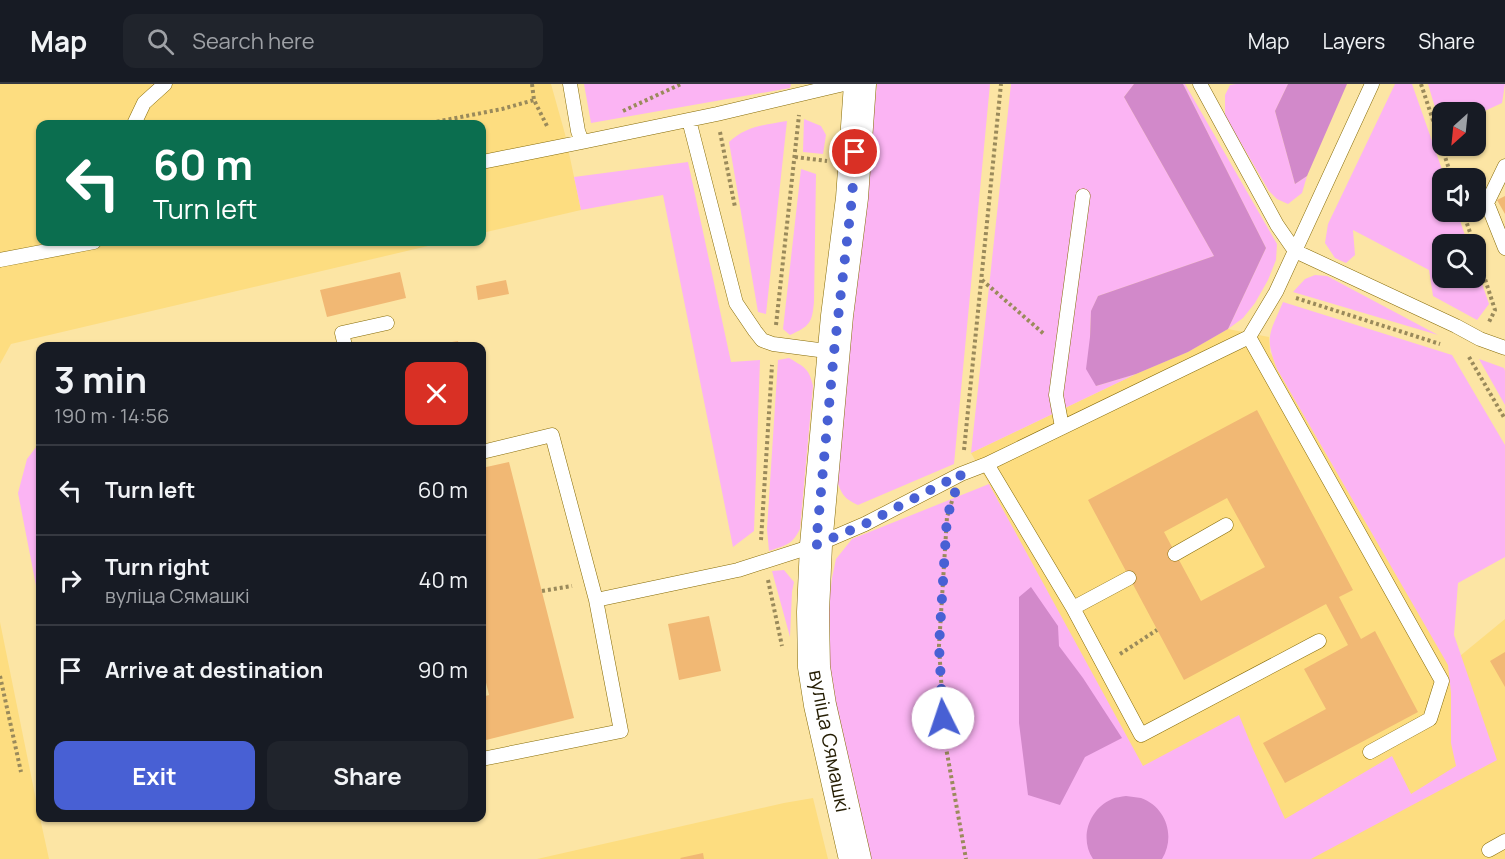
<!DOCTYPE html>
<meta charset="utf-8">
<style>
:root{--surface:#171b24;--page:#20242c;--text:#f1f3f6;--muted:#9ea1a6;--line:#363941;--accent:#4860d4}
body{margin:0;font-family:Manrope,sans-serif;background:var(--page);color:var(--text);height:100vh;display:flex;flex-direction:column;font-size:22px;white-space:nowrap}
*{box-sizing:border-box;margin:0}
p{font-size:20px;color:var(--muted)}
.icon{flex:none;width:33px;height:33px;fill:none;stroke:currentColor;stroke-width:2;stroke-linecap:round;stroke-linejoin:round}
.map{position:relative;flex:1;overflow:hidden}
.details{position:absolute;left:36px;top:258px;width:450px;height:480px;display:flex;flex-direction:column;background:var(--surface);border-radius:12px;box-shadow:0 2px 4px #0004}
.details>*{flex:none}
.top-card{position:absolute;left:36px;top:36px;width:450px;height:126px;border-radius:12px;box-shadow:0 2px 4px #0004;background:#0b6e4f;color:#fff;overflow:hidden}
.needle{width:39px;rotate:207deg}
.buttons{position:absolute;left:1432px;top:18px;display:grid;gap:12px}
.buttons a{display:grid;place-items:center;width:54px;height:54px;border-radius:12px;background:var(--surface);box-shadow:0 2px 4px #0004;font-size:30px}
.pin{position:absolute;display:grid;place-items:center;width:51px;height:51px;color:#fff;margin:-26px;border:3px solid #fff;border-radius:50%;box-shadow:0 2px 6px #0007}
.me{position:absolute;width:66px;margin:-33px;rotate:356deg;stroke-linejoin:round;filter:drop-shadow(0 0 4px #0008)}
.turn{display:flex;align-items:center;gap:21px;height:126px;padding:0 18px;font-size:27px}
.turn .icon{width:78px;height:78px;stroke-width:2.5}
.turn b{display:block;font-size:42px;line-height:51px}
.round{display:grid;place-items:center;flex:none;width:63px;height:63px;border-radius:12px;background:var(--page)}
.headline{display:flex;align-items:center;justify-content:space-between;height:102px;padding:0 18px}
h1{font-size:36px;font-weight:700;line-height:45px}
.cta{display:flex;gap:12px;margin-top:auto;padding:12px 18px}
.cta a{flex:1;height:69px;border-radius:12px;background:var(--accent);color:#fff;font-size:24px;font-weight:700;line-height:69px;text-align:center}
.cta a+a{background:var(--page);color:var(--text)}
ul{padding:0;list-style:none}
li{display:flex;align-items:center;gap:18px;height:90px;padding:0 18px;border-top:2px solid var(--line)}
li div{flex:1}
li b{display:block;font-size:22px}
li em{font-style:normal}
header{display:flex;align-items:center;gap:36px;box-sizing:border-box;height:84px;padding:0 30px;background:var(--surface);border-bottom:2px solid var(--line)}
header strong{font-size:28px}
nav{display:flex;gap:33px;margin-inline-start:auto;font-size:21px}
.search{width:420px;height:54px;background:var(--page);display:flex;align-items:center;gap:15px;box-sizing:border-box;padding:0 21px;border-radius:12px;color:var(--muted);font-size:22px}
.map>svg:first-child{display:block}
</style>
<header>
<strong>Map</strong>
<div class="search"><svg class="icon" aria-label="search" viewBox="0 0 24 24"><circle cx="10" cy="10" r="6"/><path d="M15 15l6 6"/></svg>Search here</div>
<nav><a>Map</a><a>Layers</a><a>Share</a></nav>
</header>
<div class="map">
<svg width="1505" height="775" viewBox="0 0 1505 775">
<rect width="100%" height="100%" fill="#fce5a4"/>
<path fill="#fddd80" d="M0,0H551L565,50L581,126L482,149V40H40V158H445L11,260L0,280Z
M1228,245L1269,253L1270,268L1449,581L1505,535V775H987L959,427L989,400L971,369L1136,290L1188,268Z
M0,538L35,711L49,775H0Z
M813,714L828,775H537L784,719Z"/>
<path fill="#fbb4f3" d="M584,0H791L790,4L591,39Z
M877,0H990L954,380L858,421C843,414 842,410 836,395Z
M1011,0H1134L1124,13L1214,172L1098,212L1091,228L1090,253L1096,302L1136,290L971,369Z
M1183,0H1185L1277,160L1276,176L1268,196L1255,219L1243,234L1228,245L1266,164Z
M1236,0H1288L1275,27L1295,100L1307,92L1302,109L1288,120L1277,115L1269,107L1225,32V11L1230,1Z
M1395,0H1412L1445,94H1443V128H1457L1468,160H1443V194H1476V182L1489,220L1477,236L1433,212L1429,186L1353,146L1355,171L1346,179L1335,174L1325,159L1328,140Z
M1428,0H1505L1502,19L1476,31V28H1443L1442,47Z
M804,35L821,42L826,51L823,70L803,68Z
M787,37L766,230L758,228L729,58C746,42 764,41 787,37Z
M688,78L731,278L760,276L754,447L733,463L663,111L581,126L574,93Z
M801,85L816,90L814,218C812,239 810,242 790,251L783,245Z
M1315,191L1327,192L1438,251L1293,208L1305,195Z
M1283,218L1452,271L1505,361V473L1458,499L1454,551L1497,676L1311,775H867L830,613L827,535L832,494L836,475L852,455L989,400L1143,682L1239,631L1252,663L1285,735L1392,672L1411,710L1456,682L1451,659V609L1448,581L1277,285C1264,252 1270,249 1283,218Z
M789,274C804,283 809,284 813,302L800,445C792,461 786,461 769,467L767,445L778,276Z
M1479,275L1504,284L1505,287V321Z
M40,358V522L18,409L27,375Z
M784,486L794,498L792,508L790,553L772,487Z"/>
<path fill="#d289ca" d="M1134,0H1183L1266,164L1228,245L1188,268L1136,290L1096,302L1086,285L1090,253L1091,227L1098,212L1214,172L1124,13Z
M1288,0H1347L1307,92L1295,100L1275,27Z
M1031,503L1058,542L1059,562L1083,594L1122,654L1085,673L1060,721L1028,711L1019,639V513Z
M1126,712C1131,713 1136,713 1141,714C1166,723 1176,752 1162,775H1093C1079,754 1089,725 1112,715C1116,713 1121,713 1126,712Z"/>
<path fill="#f1b874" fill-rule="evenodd" d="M1505,112V130L1497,116Z
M400,188L406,214L327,233L320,206Z
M506,196L509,210L478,216L476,202Z
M458,257L459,262H433V261Z
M1257,326L1353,506L1339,513L1361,555L1375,547L1418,628L1285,699L1263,659L1326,625L1304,585L1348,561L1326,520L1184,596L1088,416ZM1227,414L1265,483L1201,517L1164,448Z
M509,378L574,634L482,657V613L489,611L482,582V384Z
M709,532L721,587L679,596L668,540Z
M1505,568V603L1490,577Z
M703,769L704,775H681L680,774Z"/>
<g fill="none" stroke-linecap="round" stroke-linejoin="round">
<defs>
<path id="service" d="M570,0L578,47L582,58L717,30L844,0
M1200,0L1277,141L1295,167L1456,242L1480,255L1505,264
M689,36L736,219L755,247L762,256L773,260L834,268
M134,40L144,19L165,0
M482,78L582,58
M1505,82L1487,119L1505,164
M0,176L94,158
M1249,253L1276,208L1372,0
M345,262L342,249L387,239
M1062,343L1056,311L1083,112
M482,368L552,351L596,516L621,647L482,675
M987,380L1073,524L1141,651L1319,557
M1175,470L1226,441
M596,516L738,486L816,461L865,440L961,390L987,380L1249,253L1442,597L1430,635L1370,668
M1073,524L1129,494
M1489,766L1505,757"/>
<path id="tertiary" d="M855,775L820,621L814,583L813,528L816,461L837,232L852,114L860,0"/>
</defs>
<use href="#service" stroke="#866b07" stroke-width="15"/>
<use href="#tertiary" stroke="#866b07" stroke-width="33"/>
<path stroke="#9a8a5b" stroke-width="4" stroke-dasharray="3 3" stroke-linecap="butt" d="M532,0L534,16L548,44
M1421,0L1452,94
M623,27L681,0
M425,40L502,25L534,16
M720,48L735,123
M795,73L827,77
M1463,128L1474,160
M1476,167L1495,226L1489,238
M982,196L1044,250
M1296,214L1440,260
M776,241L799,31
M1469,273L1505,335
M964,366L1001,0
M952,417L947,433L939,562L945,658L966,775
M761,456L772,281
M768,496L782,562
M542,507L572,502
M1120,570L1157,546
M0,592L21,688"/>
<use href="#service" stroke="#fff" stroke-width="14"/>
<use href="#tertiary" stroke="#fff" stroke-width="32"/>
</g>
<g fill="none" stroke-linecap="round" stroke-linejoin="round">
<path stroke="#4860d4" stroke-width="10" stroke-dasharray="0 18" d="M855,68L852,114L834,268L816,461L865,440L961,390L947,433L939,562L943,634"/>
</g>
<g text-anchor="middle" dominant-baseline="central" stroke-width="6" stroke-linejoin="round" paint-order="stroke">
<g font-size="20" fill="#241c02" stroke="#fff">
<text transform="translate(830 657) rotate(79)">вуліца Сямашкі</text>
</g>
</g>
</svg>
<div class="buttons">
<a><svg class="needle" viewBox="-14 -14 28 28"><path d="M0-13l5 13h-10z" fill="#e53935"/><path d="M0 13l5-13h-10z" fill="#9ea1a6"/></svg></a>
<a><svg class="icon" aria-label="sound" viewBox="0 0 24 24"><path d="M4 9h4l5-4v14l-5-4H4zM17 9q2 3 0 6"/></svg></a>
<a><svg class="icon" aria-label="search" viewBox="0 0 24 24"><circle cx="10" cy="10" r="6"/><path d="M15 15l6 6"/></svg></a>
</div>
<div class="pin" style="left:855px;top:68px;background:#d93025"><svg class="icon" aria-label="arrive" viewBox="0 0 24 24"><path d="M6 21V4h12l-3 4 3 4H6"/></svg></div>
<svg class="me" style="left:943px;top:634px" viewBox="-20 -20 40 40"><circle r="19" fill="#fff"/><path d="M0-13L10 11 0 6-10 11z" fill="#4860d4"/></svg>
<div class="top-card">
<div class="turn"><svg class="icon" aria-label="left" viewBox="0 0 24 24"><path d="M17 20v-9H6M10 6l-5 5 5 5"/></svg><div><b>60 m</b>Turn left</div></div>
</div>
<section class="details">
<div class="headline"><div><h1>3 min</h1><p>190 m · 14:56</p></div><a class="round" style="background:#d93025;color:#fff"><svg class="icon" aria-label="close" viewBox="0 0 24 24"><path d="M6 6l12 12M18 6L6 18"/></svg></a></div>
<ul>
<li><svg class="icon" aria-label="left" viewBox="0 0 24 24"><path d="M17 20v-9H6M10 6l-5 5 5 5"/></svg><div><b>Turn left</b></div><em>60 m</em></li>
<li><svg class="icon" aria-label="right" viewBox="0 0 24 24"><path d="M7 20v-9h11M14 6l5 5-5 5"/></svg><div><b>Turn right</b><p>вуліца Сямашкі</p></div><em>40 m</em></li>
<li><svg class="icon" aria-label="arrive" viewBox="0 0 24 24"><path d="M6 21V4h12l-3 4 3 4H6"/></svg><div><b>Arrive at destination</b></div><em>90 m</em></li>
</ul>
<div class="cta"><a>Exit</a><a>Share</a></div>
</section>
</div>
